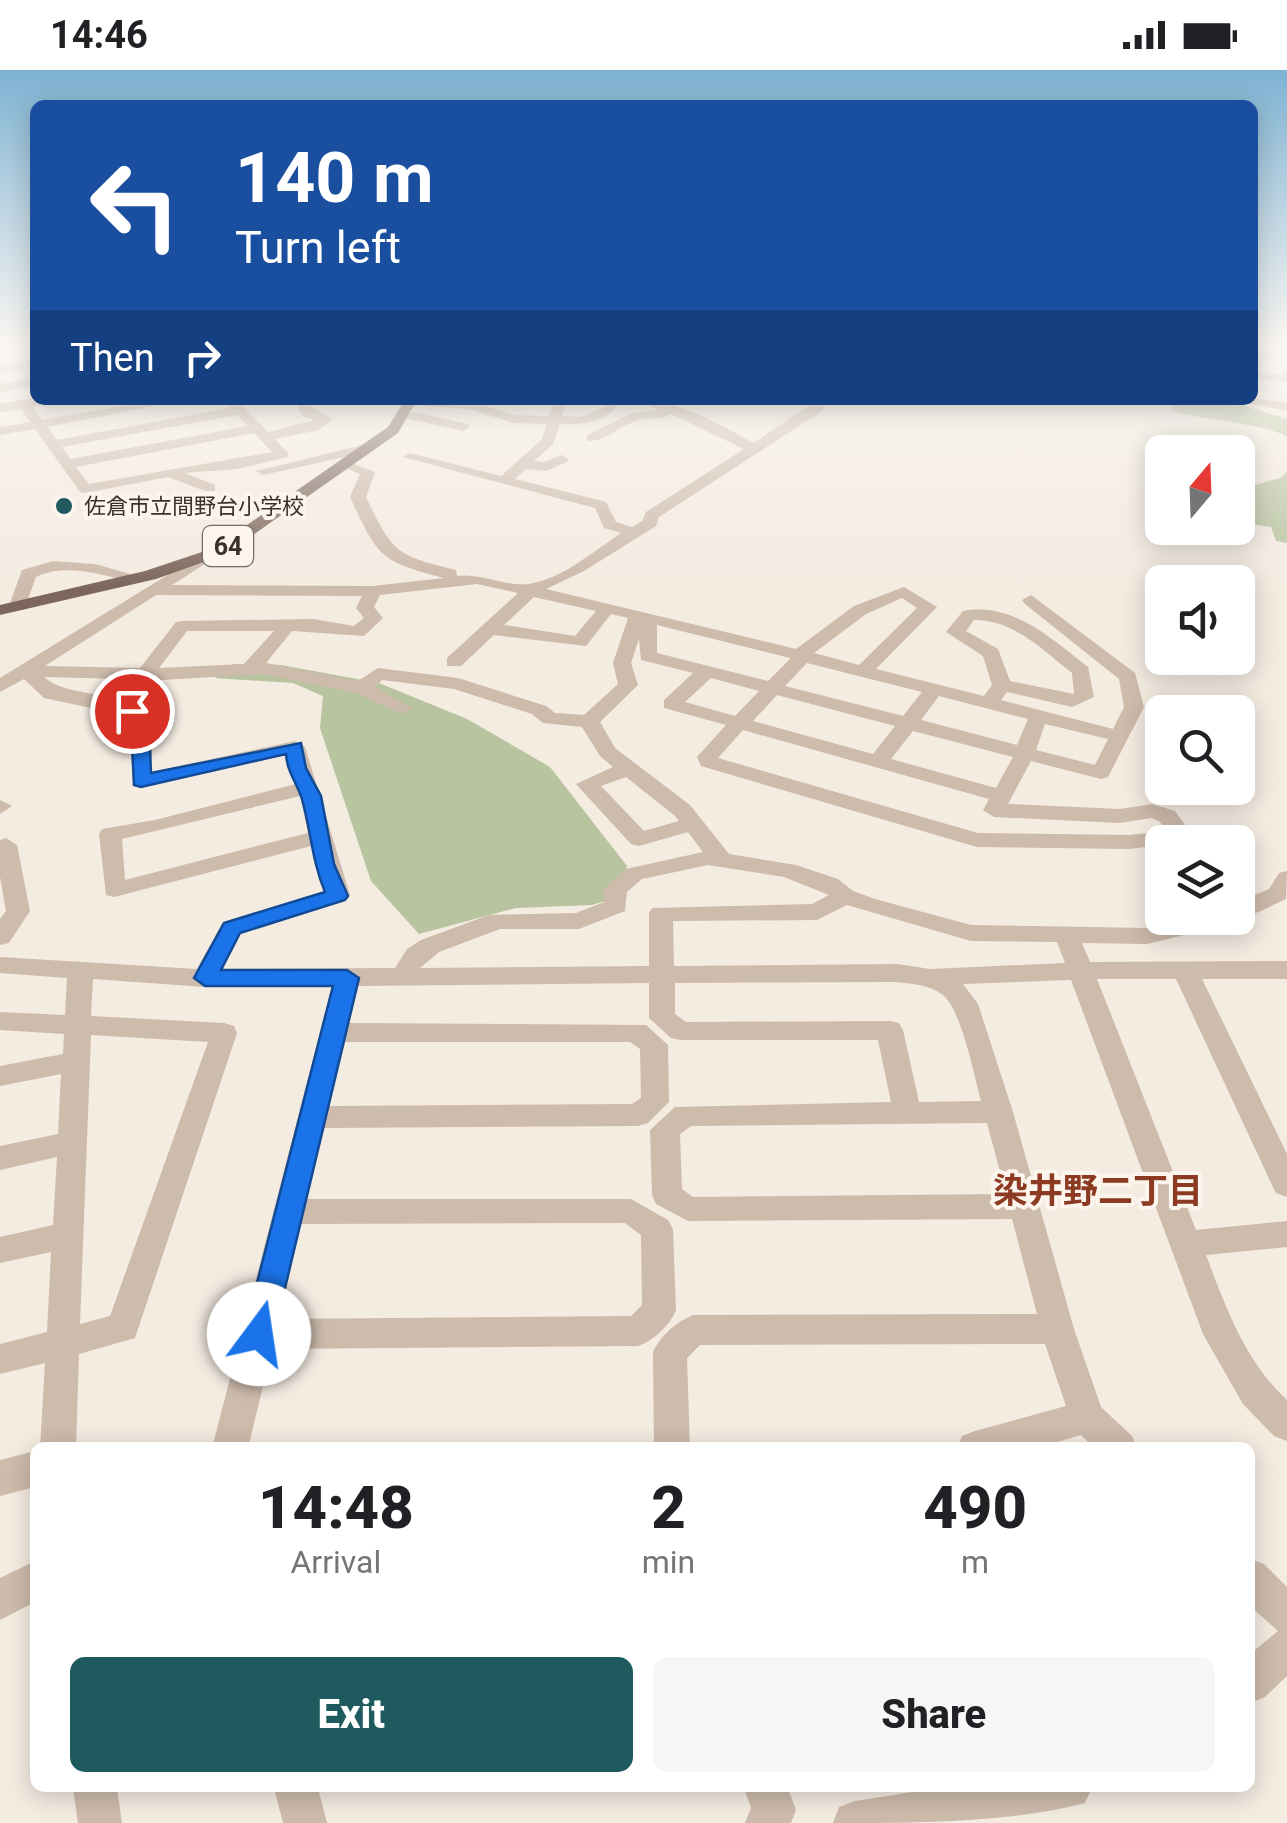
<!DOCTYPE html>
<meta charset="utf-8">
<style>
:root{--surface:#fff;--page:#f6f6f6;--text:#202124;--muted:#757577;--accent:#1f5a5e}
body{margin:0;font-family:Roboto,"Noto Sans JP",sans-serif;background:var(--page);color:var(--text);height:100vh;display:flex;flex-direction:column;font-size:38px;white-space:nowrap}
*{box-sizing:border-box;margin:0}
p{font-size:32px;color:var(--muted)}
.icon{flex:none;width:55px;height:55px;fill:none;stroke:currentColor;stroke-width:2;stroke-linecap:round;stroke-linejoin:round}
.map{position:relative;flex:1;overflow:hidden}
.sheet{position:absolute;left:30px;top:1372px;width:1225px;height:350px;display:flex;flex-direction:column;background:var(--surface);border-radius:15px;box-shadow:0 5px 25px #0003}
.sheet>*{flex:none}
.hud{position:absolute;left:30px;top:30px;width:1228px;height:305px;border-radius:15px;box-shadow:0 5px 25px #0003;background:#1a4fa0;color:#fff;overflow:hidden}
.needle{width:65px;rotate:19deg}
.tools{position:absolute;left:1145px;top:365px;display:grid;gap:20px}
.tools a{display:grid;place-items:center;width:110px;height:110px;border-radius:15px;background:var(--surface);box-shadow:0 5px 25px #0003;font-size:50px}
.pin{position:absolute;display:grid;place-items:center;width:85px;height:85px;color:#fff;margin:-42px;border:5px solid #fff;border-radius:50%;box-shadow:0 2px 10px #0007}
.me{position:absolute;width:110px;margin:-55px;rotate:14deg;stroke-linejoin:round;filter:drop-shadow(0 0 8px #0008)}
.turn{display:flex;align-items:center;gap:35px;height:210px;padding:0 40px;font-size:45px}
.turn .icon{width:130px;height:130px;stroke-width:2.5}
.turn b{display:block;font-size:70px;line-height:85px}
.then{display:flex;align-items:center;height:95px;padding:0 40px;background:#0003;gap:20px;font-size:38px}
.eta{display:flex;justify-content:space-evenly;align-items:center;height:170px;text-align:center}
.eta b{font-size:60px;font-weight:800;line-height:70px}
.cta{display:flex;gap:20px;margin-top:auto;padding:20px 40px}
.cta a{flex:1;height:115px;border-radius:15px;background:var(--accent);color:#fff;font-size:40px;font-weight:800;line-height:115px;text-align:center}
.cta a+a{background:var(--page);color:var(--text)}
.status{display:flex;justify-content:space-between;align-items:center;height:70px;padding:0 50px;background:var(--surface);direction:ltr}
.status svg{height:28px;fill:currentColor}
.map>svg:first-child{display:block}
</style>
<div class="status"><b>14:46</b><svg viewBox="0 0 49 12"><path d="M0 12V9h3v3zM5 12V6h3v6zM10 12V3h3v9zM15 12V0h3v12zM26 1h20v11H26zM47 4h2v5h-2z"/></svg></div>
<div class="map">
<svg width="1287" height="1753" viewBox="0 0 1287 1753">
<rect width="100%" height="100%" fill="#f4ebe1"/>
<path fill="#b8c4a0" d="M1169,330H1225L1287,349V366C1254,352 1210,351 1173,341Z
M1287,401V473L1276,471L1271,457L1238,452V420L1280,408Z
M233,594L281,595L379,613L467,649L550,697L627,796L621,826L592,835L516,838L419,864L371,811L320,658L323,626L293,613L215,608Z"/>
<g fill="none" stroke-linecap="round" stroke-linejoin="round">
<path fill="#cdbbac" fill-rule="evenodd" d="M35,272V277L0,282V274Z
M1264,275L1287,277V285L1271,282L1255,301L1280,305L1287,299V312L1252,308V289Z
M35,290V298L0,303V295Z
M35,308V316L0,322V314Z
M35,328L55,330L33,337L42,350L156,330H184L47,357L57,370L230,338L224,330H237L268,362L315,350L303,346L297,336L302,330H314L311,336L332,349L319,360L275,369L289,384L287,387L237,399L185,403L215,415V421H205L168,407L85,423L80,422L35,359L0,365V357L30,352L21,339L0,342V334ZM237,345L248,356L71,389L62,377ZM254,363L272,382L89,414L76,397Z
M1252,328L1287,333V341L1230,330Z
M405,330L470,331L514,345L549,346L555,330H567L562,346L581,347L605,337L608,330H620C610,353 582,355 560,354L553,374L534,391L544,392L562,385L569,389L567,392L546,401L526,399L515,409L606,432L616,452L632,457L642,451L646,442L744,379L671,344C659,351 651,347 639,350C621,354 607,372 587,371V365L632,343L659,340L638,330C679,330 718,354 754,373L817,330H830L822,341L659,447L656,456L584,501L546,519L796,579L854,536L904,517L937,537L876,599L984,626L992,615L983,586L946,562L963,541C1013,532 1051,568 1088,597L1094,627L1072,637L1007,622L1001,630L1113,659L1124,637L1119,609L1025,534L1022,530L1031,525L1135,603L1144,637L1108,707L1101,709L1031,691L1008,734L1120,739L1152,734L1175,741L1191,763L1187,772L1129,779L977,777L701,696L697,687L726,655L664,638V630L693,603L641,590L639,569L631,593L638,615L600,652L615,678L690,735L729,784L796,795L838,809L853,821L875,829L971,855L1147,858L1190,848H1232L1229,854L1147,874L1082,873L1090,892L1287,891V909H1202L1287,1084V1127L1276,1123L1272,1115L1176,909H1097L1196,1160L1287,1151V1177L1206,1185C1226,1238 1245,1291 1287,1330V1371L1274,1366L1243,1334L1203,1264L1071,910L963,914L978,934L1013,1042L1074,1259L1101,1337L1132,1366L1137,1378H1094L1081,1365L1037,1378H957L962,1366L975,1361L1066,1336L1045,1274L700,1275L687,1288L690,1378H654L653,1282C661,1265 676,1252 693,1245L1037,1244L1012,1149L688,1151L656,1134L652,1125L650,1060L675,1037L891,1032L878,970H680L671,968L649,948V913L358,916L349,953L646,955L668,975L669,1032L648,1053L638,1056L324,1058L307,1129H631L668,1150L673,1159L676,1241C668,1257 654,1270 638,1276L272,1279L248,1378H212L332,916L205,917L93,909L91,946L224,953L234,956L237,963L135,1268L79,1284L76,1378H40L45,1293L0,1304V1274L47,1262L51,1182L0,1193V1167L53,1155L57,1087L0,1100V1076L58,1064L61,1004L0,1016V996L63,984L64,964L0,960V942L65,945L67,908L0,903V887L197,899L223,852L325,821L311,776L114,827L106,825L99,764L102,759L155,750L296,714L286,685L141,717L133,716L130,655L124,645L44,628L24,609L0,622V608L205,482L211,484V490L172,515L373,516L444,508C379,491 378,487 350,427L360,404L337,394L344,390L375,402L366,427C393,483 395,485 456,500L457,506C481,503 506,517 529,514C562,509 594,481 621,463L604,458L595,438L403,387L410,383L501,406L542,369L547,354L513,353L469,339L411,335ZM477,514L518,523L447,588V596H461L494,565L586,576L611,544L628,548L613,593L618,614L584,645L555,643L546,636L458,608L378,598L358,611L266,593L292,561L364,566L383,548L374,537L380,525ZM156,525L362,526L356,538L364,548L354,556L313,549L182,551L176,552L140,598L45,596ZM534,527L596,541L575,566L504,555ZM902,528L917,538L859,595L814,583L866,544ZM974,550C1014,550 1042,579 1072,603L1074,624L1010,611L998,579L966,561ZM657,555L790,588V589L768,611L657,583ZM187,561H274L244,594L159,598ZM807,593L922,622L903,646L785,616ZM264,604L356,623L402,644L412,638L375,617L382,610L454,619L532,644L543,653L582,657L600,686L613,697L576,714L631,774L639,776L688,762L703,782L626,799L603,820L604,832L576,843L489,845L421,870L407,879L395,898L222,899L241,863L346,830L350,825L305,677L295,671L151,702C151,688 154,667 149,654C137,616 72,632 44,607L162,610ZM711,608L759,621L735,646L685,632ZM777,625L895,656L873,684L753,651ZM939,626L1028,649L1017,675L921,650ZM1045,654L1108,669L1095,695L1036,680ZM743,660L989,729L983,740L994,747L1120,753L1151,748L1159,751L1167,761L1129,765L978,763L718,688ZM913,661L1013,687L996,718L891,689ZM626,707L674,745L679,751L644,761L601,716ZM300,726L308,763L125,810L122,769ZM708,795L784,807L829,825L812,834L652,838L649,843V896L420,898L439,882L500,859H579L625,841L627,822L642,809ZM847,835L971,871L1057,872L1065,893L930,899L897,894L674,896L673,851L817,850ZM897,912C913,914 930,915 943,925C962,941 974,1006 981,1031L919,1032L903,960L899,953L890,951L686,952L675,944V913ZM91,965L208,972L110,1246L80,1254ZM345,972H630L640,979L641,1028L632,1034L329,1036ZM987,1053L1006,1124L693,1127L682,1119L680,1064L691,1056ZM625,1153L641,1165L642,1235L631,1246L279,1249L301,1154Z
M413,342L468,354L470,357L463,361L408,349L406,346Z
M367,374L372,375V381L263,405L256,401Z
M53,491L95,494L144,508L136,513C104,506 67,492 36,507L24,540H12L9,536L22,500Z
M0,730L12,736L0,744Z
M6,768L17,775L30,841L9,873L0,875V849L6,841L0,807V770Z
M1287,801L1286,829C1270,836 1251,848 1233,848H1238V832L1269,819L1279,803Z
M35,1381V1417L0,1426V1390Z
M1250,1489L1264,1494L1287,1517V1606L1265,1627L1250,1633V1584L1278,1561L1250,1536Z
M35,1491V1532L0,1550V1508Z
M73,1718H117L122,1753H78Z
M274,1718H318L327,1753H283Z
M744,1718H788L796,1740L791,1753H745L751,1738Z
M938,1718H1092L1085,1733C1009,1753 914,1753 833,1753L839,1737L855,1731Z"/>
<path fill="#7d675c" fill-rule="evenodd" d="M405,330H417L398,363L226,484L156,509L0,545V535L145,501L214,478L388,357Z"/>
</g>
<linearGradient id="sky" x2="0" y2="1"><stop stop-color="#7eb2d2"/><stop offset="0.53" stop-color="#faf6f2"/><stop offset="1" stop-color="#faf6f2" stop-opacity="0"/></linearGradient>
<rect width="1287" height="517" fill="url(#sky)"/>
<path fill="#1a73e8" stroke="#114b97" stroke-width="2.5" d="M132,636L138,637L149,655L151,703L301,673L306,698L321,726L334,794L348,826L345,830L240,863L221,900H347L359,908L274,1264L270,1274L259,1278L248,1274L244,1264L333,916H205L194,908L224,853L325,822C312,791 311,761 302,729C297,713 287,702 286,684L141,717L134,715L131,655L122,641Z"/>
<circle fill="#1f5a5e" stroke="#fbf5ee" stroke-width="4" cx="64" cy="436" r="10"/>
<g text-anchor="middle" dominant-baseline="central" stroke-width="8" stroke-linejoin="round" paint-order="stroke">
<g font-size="22" fill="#3b302b" stroke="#fbf5ee" text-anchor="start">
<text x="84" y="436">佐倉市立間野台小学校</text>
</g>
<rect fill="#fbf5ee" stroke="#756b66" stroke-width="2.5" x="203" y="456" width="50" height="40" rx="8"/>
<g font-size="25" font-weight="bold" fill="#3b302b">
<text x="228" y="476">64</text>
</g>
<g font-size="35" font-weight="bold" fill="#8c3b22" stroke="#fbf5ee">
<text x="1098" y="1121">染井野二丁目</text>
</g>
</g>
</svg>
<div class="tools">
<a><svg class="needle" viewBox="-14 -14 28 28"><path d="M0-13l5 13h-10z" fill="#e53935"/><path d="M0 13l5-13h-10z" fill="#757577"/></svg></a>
<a><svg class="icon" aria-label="sound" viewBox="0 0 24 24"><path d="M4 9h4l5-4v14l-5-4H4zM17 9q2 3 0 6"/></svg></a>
<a><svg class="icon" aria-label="search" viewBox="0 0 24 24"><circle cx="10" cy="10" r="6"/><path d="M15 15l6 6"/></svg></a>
<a><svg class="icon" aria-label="layers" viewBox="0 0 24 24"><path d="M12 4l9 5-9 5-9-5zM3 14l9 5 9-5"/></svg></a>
</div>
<div class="pin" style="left:132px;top:641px;background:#d93025"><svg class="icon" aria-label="arrive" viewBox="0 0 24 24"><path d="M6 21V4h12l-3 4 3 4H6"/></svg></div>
<svg class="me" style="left:259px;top:1264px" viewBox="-20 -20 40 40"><circle r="19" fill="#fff"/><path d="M0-13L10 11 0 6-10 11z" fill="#1a73e8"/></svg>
<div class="hud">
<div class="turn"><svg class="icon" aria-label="left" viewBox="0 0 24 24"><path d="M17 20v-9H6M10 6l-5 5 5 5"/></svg><div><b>140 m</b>Turn left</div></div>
<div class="then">Then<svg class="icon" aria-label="right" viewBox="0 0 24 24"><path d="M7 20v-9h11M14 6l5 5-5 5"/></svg></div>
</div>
<section class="sheet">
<div class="eta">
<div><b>14:48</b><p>Arrival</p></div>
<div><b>2</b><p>min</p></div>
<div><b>490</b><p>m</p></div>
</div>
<div class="cta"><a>Exit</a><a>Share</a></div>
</section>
</div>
